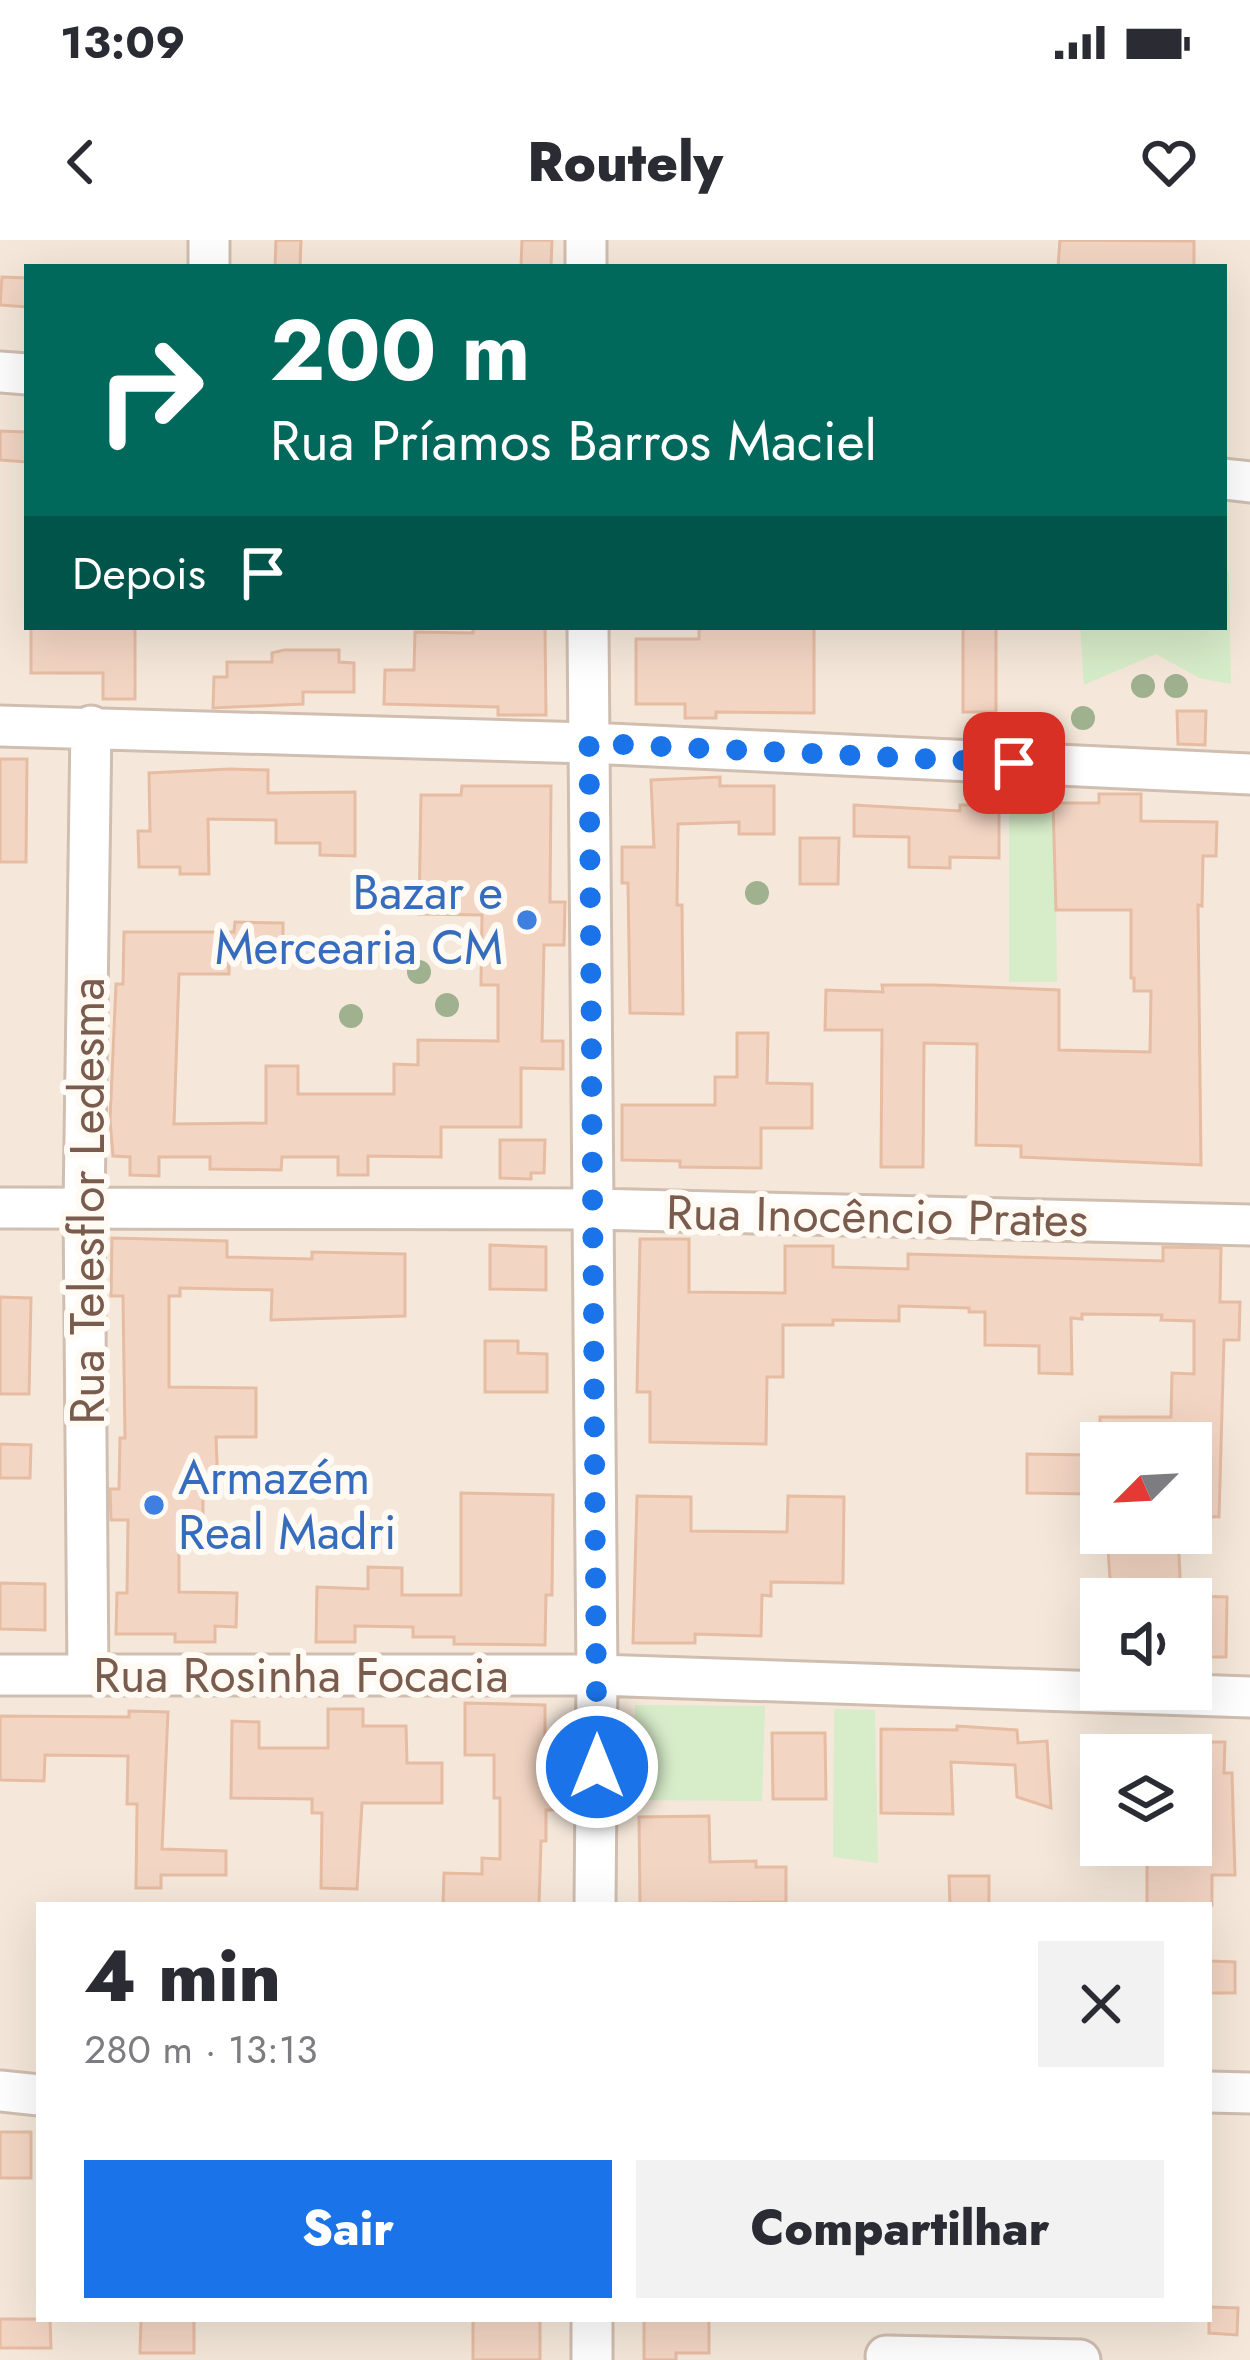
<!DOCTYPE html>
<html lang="pt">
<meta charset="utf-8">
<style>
:root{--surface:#fff;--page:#f2f2f3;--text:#2b2b33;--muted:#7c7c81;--accent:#1a73e8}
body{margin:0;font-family:Jost,sans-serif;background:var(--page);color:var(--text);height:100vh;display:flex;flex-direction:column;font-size:45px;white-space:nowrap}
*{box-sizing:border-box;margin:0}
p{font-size:39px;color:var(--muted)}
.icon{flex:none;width:66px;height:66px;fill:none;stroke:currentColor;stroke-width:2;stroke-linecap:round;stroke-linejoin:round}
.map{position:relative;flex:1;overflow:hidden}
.drawer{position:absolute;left:36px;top:1662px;width:1176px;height:420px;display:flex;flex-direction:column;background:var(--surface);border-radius:0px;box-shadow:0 12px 48px #0002}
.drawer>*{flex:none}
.guide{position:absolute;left:24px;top:24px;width:1203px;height:366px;border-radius:0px;box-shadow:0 12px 48px #0002;background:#00695c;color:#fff;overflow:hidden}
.needle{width:78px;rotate:246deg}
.fabs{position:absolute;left:1080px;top:1182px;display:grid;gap:24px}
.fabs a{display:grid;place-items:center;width:132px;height:132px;border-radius:0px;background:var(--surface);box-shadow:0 12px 48px #0002;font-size:60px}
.pin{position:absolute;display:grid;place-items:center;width:102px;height:102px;color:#fff;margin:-51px;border-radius:24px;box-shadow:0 6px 18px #0006}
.me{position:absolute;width:132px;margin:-66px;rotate:0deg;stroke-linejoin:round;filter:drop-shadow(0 0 9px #0008)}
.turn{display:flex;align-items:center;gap:42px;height:252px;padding:0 48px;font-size:54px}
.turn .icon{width:156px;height:156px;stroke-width:2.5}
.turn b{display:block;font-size:84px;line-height:102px}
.then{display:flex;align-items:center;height:114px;padding:0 48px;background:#0003;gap:24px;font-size:45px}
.round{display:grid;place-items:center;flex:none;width:126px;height:126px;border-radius:0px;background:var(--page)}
.overview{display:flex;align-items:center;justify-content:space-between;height:204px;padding:0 48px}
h1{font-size:72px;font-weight:800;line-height:90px}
.primary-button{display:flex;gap:24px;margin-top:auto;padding:24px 48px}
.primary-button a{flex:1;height:138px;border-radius:0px;background:var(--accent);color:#fff;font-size:48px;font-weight:800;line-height:138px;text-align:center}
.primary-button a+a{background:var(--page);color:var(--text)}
.status{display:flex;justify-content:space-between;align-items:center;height:84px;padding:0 60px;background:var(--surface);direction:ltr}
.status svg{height:33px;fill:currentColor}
header{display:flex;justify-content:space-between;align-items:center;height:156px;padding:0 48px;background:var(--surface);font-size:54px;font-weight:800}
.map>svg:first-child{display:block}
</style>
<div class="status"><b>13:09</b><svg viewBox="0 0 49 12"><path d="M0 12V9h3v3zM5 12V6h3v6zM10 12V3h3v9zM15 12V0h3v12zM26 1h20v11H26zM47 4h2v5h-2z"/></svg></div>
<header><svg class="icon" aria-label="back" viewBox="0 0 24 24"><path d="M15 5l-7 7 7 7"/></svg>Routely<svg class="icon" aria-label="heart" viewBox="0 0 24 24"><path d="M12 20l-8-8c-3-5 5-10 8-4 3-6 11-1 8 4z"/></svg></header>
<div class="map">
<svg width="1250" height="2120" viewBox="0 0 1250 2120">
<rect width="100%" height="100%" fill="#fdf6ec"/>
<path fill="#f5e8da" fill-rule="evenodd" d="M0,0H1250V2120H0ZM27,27H1224V387H27ZM1101,1203H1191V1293H1101ZM1101,1359H1191V1449H1101ZM1101,1515H1191V1605H1101ZM39,1665H1209V2079H39Z"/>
<path fill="#d7ecc9" d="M1224,332H1229L1231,444L1199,438L1156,414L1084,445L1080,387H1224Z
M1009,550L1055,552L1057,742H1009Z
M635,1465L765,1466L762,1561L634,1560Z
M834,1469L875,1470L878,1623L833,1617Z"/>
<path fill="#f3d5c3" stroke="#e6bca3" stroke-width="3" d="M276,0H301L300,27H275Z
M522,0H552L551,27H521Z
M1060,0L1194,1V27H1058Z
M2,37L27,38V67L0,65Z
M0,191L27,192V222L0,220Z
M31,387H135V459H103V433H31Z
M473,387H545L546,475H498V467L384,464L385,430H414L415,392L473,393Z
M699,387H814V473L716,472V478H685V464H636V399H699Z
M963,387H996V472H963Z
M284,410H339V422L354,423V452H303V464L213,468L214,437H227V422H272V413Z
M1177,471H1206L1205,505L1178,504Z
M0,519H27L26,622H0Z
M230,529L268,530V553L355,552V616L320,615V603H276V580L208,579L209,634H180V627H139L138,591H150L149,533Z
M720,537V546H774V594H739V582L678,584L677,665H682L683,774L630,773L628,643H622V607H654L651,540Z
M462,546H551L550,662H565L564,705H544L542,801H563V829L521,828V887H441V917L368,916V935H338V917H282L281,930L210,929V917H159V936L130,935V917L113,916L110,880L116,744H123L124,692H234L235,682L283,683V721H229V734H179L174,884L266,883V826H298V854H394V824L418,825V800L498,801V745H481L482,675L419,674L421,555H461Z
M1099,554H1141V581L1217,582L1216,616H1203L1202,666L1198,665L1201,925L1021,917V906L976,905L977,804L924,803L923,927H881L882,790H825L826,750L883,752L882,745H933L1059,750V810L1150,812L1151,751H1134V738H1131V670H1056L1053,563H1099Z
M854,565L960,571V565H999V618L950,617V628L909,627V597L854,596Z
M800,598H839L838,644H800Z
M737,793H768L767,843L812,844V888H761V928L680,927V921L622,920V865H715V837H737Z
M500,900H545L544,933H531V939L500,938Z
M112,998L227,1001V1017L312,1019V1012L405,1014V1076L271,1080L272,1050L180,1048V1056H169V1147L256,1148V1197H216L218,1247H203V1281H179V1352L237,1353L236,1387L215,1386V1402H175V1394H116L117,1353H127L128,1280H111L110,1249H119L120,1198H125L123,1056H111Z
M640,999H689V1052L785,1053V1006H833V1027L908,1029V1014L1163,1021V1007L1221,1008L1220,1062H1240L1239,1100H1224L1219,1277L1191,1276V1203H1100V1177H1171L1172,1133L1194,1134V1081L1161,1080L1162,1075L1082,1074V1079L1071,1078L1072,1134L1039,1133V1106L985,1105V1072H969V1068L899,1066V1081L833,1080V1085H783V1137H767L766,1204L650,1202V1152H637Z
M490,1005L546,1007V1050L490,1049Z
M0,1057L31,1058L29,1154H0Z
M485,1101H518V1113L547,1114V1152H485Z
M0,1204L31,1205L30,1238H0Z
M1027,1214L1089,1215V1254L1027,1253Z
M461,1253L553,1255L552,1355H546L545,1405L454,1404V1397H413V1387L355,1386V1402H316L317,1347L368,1349V1327L402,1328V1355H461Z
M637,1256L691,1257V1291L787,1292L788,1256L844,1257L843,1343L771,1342V1356L762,1355L761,1396L695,1394V1403H633Z
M1107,1293H1178L1181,1359H1115V1354H1111Z
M0,1343L45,1344V1390L0,1389Z
M1191,1356L1227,1357L1226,1417H1191Z
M465,1463L545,1465V1524H554L553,1570H546V1601H541L539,1665H443L444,1633L482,1634V1618L500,1619V1558H494V1515H465Z
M328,1469H363V1486H406L407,1523H442V1563H362L357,1649L321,1648L322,1573H312V1559L231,1558L232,1481L259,1482V1508H328Z
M129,1471L168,1472L162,1609L226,1611V1635H161V1648H136L137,1564H127L128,1516L45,1515L44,1541L0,1540V1476L129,1477Z
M957,1486L1017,1490L1018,1503L1047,1501L1051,1568L1017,1557L1015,1525L951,1522L953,1574L881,1573V1489L957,1490Z
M772,1493H825L826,1559H773Z
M1191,1502H1225L1224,1533H1232L1235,1635H1212V1665H1147V1605H1191Z
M709,1576L710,1622L756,1621V1627H786V1662L640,1664L639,1577Z
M949,1636H989V1665H950Z
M1209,1721L1235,1722V1753H1209Z
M0,1892H31V1938H0Z
M1209,2067L1238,2068L1237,2095L1209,2093Z
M0,2079H50L51,2108H0Z
M141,2079H194V2113H140Z
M473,2079H540V2120H473Z
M644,2079H709V2113H676V2120H644Z"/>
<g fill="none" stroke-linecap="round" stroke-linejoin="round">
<defs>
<path id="minor" d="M209,27V0
M586,27V0
M0,132L27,134
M1224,239L1250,242
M588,387L597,1435L595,1665
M0,486L589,503L1250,534
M0,968L594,969L1250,985
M0,1435H597L1250,1457
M88,1435L84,967L91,486
M0,1851L39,1855
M1209,1852L1250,1853
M886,2116L1080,2120
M592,2120V2079"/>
</defs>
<use href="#minor" stroke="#d0beb0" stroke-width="45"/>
<use href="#minor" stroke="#fff" stroke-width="39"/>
</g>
<g fill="#9fb18e">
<circle cx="1143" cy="446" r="12"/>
<circle cx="1176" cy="446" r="12"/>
<circle cx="1083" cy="478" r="12"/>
<circle cx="757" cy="653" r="12"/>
<circle cx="419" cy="732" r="12"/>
<circle cx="447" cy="765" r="12"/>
<circle cx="351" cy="776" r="12"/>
</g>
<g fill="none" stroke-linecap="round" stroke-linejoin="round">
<path stroke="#1a73e8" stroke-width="21" stroke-dasharray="0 37.8" d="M597,1527L589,503L1014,523"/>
</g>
<g fill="#3f7fe0" stroke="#fffaf3" stroke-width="4.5">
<circle cx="527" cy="680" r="12"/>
<circle cx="154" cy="1265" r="12"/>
</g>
<g text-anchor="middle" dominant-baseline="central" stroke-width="12" stroke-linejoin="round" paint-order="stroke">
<g font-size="48" fill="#366cbe" stroke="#fffaf3" text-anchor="end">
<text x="503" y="652">Bazar e<tspan x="503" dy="55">Mercearia CM</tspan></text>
<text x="178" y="1237" text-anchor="start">Armazém<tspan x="178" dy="55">Real Madri</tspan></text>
</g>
<g font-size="48" fill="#795c4d" stroke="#fffaf3">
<text transform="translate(87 961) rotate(-90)">Rua Telesflor Ledesma</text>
<text transform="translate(877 976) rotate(1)">Rua Inocêncio Prates</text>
<text x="301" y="1435">Rua Rosinha Focacia</text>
</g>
</g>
</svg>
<div class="fabs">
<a><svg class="needle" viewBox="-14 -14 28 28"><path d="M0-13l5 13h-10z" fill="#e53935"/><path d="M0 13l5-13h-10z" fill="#7c7c81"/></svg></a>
<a><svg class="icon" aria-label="sound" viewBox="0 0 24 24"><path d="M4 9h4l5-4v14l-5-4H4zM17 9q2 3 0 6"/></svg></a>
<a><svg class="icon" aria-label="layers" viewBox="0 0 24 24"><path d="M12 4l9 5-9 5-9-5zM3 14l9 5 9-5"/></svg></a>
</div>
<div class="pin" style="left:1014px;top:523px;background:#d93025"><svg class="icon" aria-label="arrive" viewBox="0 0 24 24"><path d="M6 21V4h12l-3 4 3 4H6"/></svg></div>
<svg class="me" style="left:597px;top:1527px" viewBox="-20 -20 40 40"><circle r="17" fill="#1a73e8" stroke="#fff" stroke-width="3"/><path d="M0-11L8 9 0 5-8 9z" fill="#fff"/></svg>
<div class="guide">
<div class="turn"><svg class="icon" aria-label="right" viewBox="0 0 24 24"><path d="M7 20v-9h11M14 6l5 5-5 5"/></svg><div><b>200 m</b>Rua Príamos Barros Maciel</div></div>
<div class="then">Depois<svg class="icon" aria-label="arrive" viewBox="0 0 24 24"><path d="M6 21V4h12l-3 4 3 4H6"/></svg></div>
</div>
<section class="drawer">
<div class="overview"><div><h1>4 min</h1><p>280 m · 13:13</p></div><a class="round"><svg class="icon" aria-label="close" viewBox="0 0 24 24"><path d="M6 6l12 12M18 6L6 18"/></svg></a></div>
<div class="primary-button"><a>Sair</a><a>Compartilhar</a></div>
</section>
</div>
